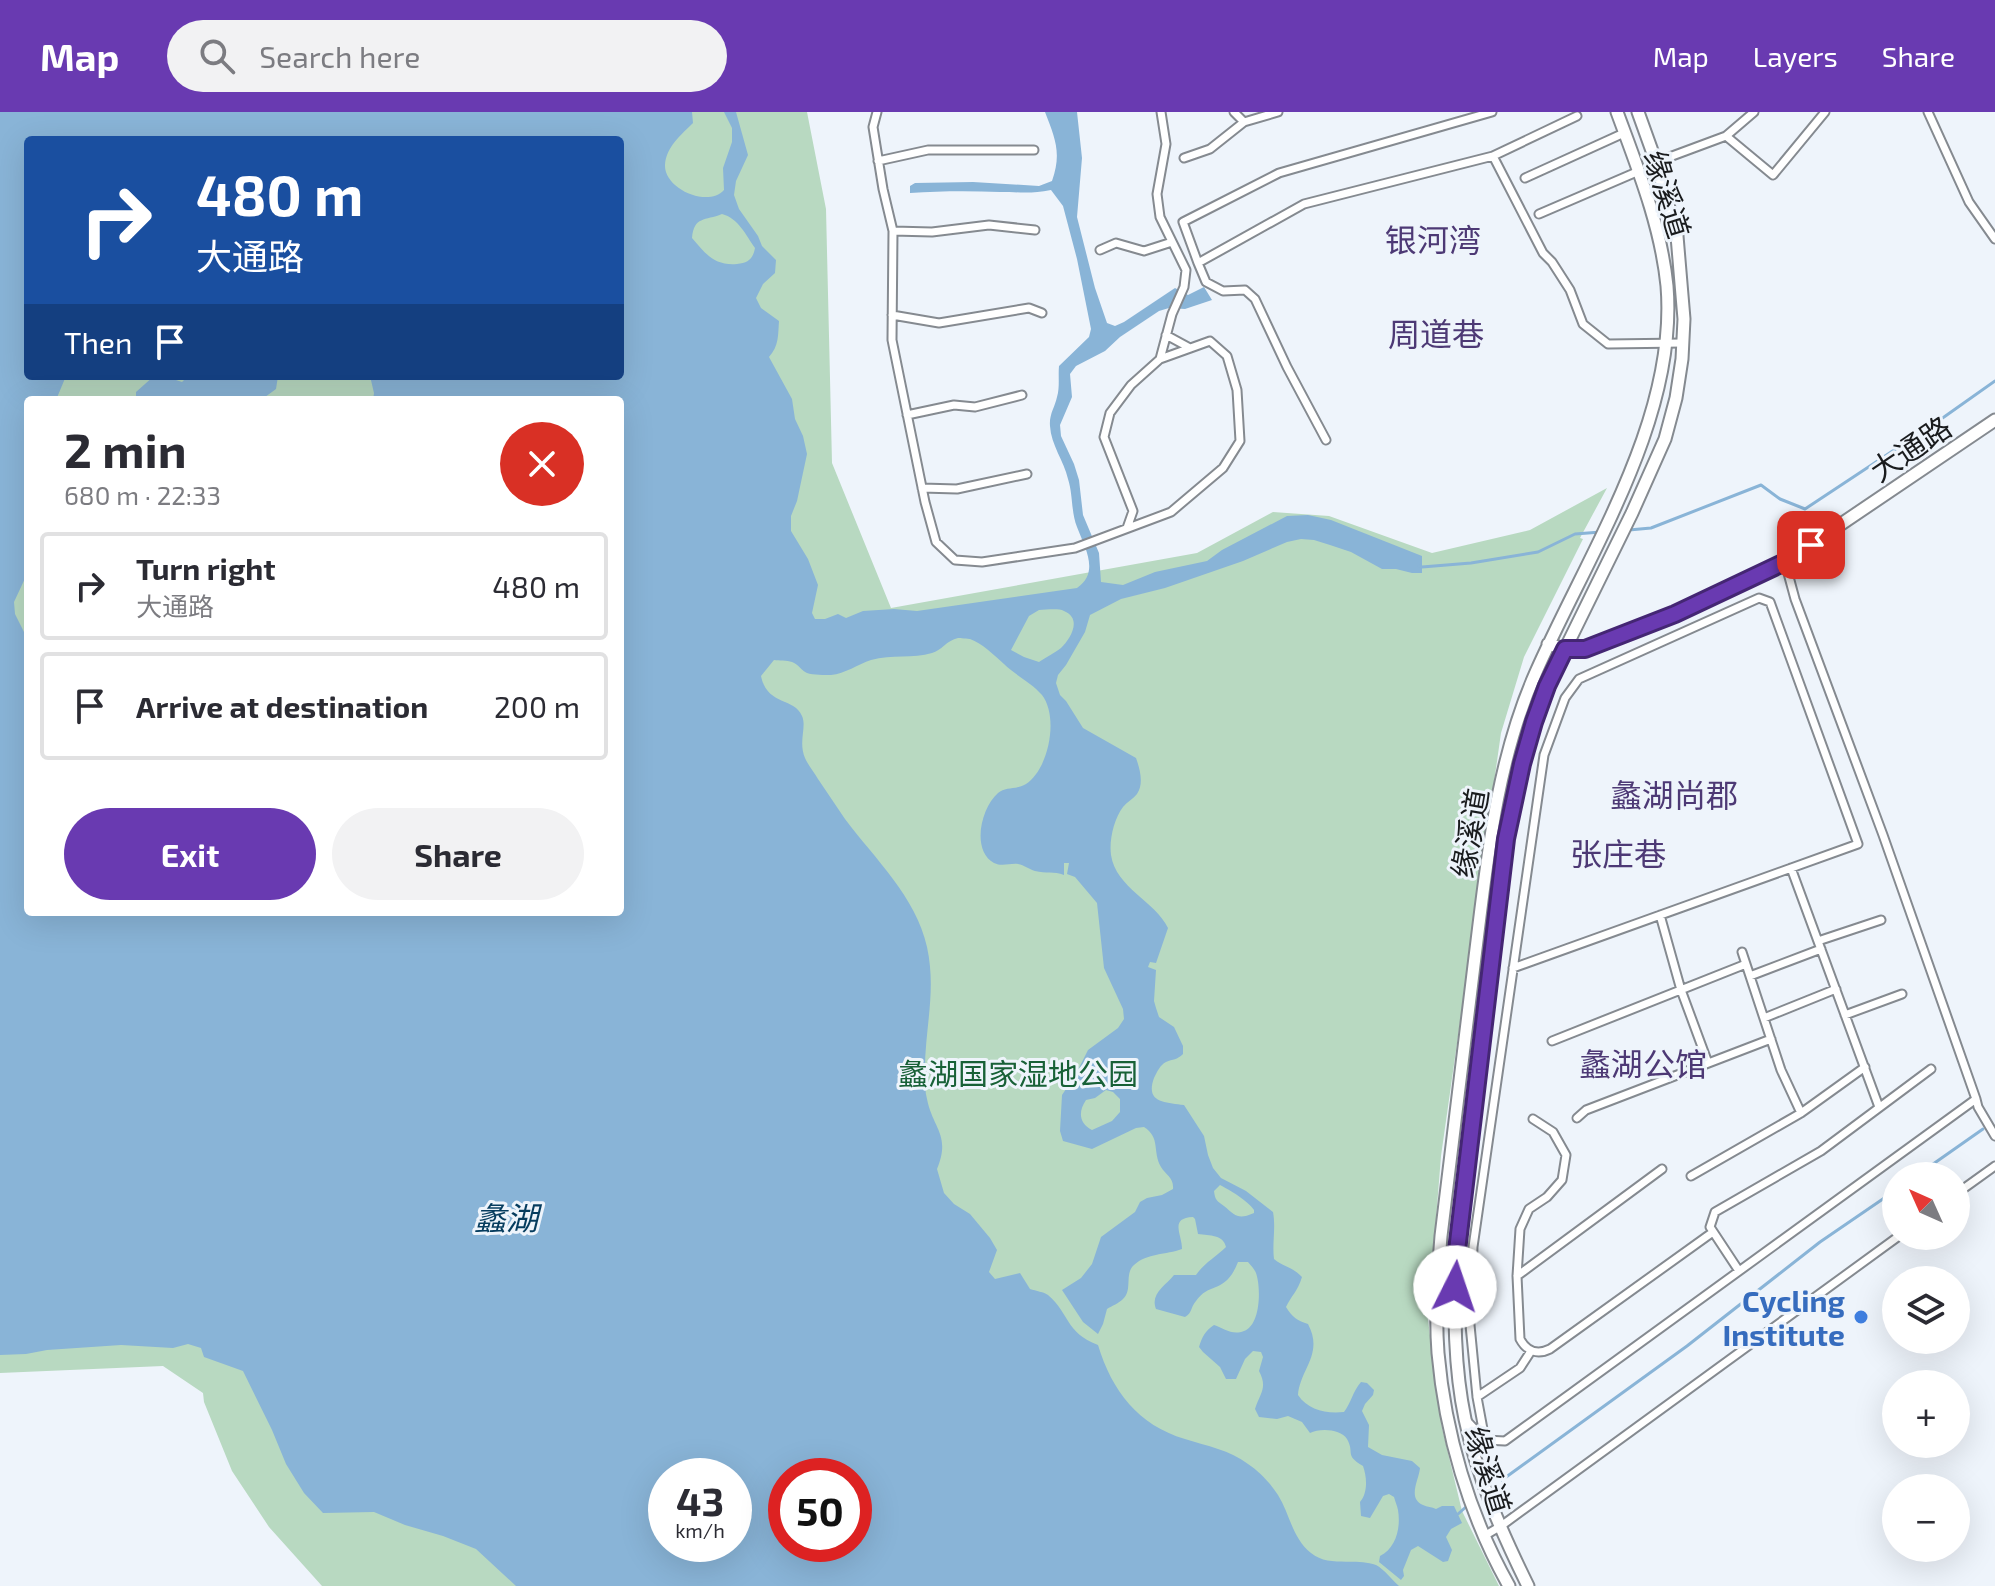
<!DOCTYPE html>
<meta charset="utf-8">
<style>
:root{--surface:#fff;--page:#f2f2f3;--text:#2b2b33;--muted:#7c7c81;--line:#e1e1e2;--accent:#693ab1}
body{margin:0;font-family:"Exo 2","Noto Sans SC",sans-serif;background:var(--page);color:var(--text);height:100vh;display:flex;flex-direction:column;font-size:30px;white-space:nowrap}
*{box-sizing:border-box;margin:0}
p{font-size:26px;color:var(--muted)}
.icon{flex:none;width:44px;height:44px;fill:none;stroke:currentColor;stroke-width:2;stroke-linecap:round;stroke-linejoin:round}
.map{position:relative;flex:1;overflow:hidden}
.panel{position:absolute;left:24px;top:284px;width:600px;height:520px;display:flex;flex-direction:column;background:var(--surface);border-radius:8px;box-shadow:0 8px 32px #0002}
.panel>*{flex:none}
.top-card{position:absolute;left:24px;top:24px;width:600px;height:244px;border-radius:8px;box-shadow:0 8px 32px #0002;background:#1a4fa0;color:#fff;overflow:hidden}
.needle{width:52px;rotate:315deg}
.controls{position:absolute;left:1882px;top:1050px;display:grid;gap:16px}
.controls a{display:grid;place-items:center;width:88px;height:88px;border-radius:50%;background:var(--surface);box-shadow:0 8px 32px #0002;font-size:40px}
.speed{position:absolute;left:648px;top:1346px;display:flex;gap:16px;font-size:40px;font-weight:700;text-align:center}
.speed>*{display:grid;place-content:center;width:104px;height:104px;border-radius:50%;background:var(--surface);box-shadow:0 8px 32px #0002;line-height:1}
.speed small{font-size:20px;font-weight:400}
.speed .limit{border:12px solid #d22;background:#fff;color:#111}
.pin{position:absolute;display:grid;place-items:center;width:68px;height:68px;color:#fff;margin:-34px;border-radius:16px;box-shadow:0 4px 12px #0006}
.me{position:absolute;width:88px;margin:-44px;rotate:4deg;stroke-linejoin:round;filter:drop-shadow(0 0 6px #0008)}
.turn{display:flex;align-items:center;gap:28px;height:168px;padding:0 40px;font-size:36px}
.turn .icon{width:104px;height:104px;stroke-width:2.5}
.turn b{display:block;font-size:56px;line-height:68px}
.then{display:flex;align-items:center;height:76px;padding:0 40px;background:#0003;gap:16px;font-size:30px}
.round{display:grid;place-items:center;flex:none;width:84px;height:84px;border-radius:42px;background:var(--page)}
.headline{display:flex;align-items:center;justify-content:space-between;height:136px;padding:0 40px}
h1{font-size:48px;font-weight:700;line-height:60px}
.button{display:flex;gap:16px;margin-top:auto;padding:16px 40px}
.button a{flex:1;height:92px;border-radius:48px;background:var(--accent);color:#fff;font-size:32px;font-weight:700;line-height:92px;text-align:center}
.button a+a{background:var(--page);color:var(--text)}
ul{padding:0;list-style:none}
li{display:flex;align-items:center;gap:24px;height:108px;margin:0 16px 12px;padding:0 24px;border:4px solid var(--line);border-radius:8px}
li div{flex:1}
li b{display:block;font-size:30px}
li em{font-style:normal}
header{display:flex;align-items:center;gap:48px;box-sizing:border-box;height:112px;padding:0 40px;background:var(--accent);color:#fff}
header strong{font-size:38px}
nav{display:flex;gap:44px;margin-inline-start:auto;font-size:28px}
.search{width:560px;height:72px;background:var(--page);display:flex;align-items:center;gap:20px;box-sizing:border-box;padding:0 28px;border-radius:44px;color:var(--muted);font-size:30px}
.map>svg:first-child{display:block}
</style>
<header>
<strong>Map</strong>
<div class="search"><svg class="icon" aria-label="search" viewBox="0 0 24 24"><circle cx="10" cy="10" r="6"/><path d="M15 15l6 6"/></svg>Search here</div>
<nav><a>Map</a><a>Layers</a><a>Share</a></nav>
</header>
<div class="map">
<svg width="1995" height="1474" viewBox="0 0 1995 1474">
<rect width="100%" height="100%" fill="#eef4fb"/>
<path fill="#b8d9c1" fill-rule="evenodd" d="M0,0H807L826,97L832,351L891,496L1197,441L1273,400L1329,404L1432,441L1530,418L1607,376L1580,426L1583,427L1524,545L1501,621L1441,1044L1428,1208L1442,1316L1462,1399L1499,1474H322L269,1415L232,1359L204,1290L203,1281L163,1254L0,1261ZM28,28H620V264H28ZM28,288H620V800H28ZM666,1364H734V1432H666ZM786,1364H854V1432H786Z"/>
<path fill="#89b4d7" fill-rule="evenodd" d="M0,0H692L693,11C681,23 666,35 665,53C664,77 708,96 724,78L723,56L732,30V16L724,0H736L748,43L736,69L734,83L739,97L758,124L762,134L776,148L775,161L763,172L756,186L761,196L779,209C778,223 779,234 769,245L792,287L795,307L803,324L807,342L797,389L791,404V419L808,447L818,473L812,501L815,507H825L838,502L846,506L863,499L894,497L917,499L1077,476C1100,460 1085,436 1077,415C1071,400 1073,382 1068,367C1064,349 1051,333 1050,314C1049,302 1055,295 1057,285C1060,275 1058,264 1059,254L1089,225L1091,217L1077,147L1063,94L1051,78C1031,82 1020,80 1000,80C970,79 940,79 910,81V74L915,71L973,70L1039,74L1052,69C1062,41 1055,26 1045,0H1077L1082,46L1077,105L1095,176L1107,211L1115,214L1124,210L1175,176L1188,183L1204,175L1212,188L1185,197L1169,196L1159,199L1120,225L1105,239L1076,254L1070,262L1072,285L1060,313L1061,324L1074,352L1079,368L1083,403L1099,441L1101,470L1123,473L1155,460L1207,449L1222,438L1287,404L1308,403L1331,408L1422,444V461H1412L1396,457H1382L1351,440L1330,433L1314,428L1301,427L1287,430L1243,449L1165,476L1121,487L1090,503L1085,520L1066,553L1058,563L1056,571L1060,583L1066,589L1083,616L1136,646C1140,657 1144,672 1137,682C1133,687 1127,690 1123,695C1114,707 1109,728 1111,743C1116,776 1155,789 1168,816L1156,851L1150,850L1148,855L1156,858L1154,889L1156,896L1159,905L1174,915L1183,934V942C1177,948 1173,947 1166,950C1160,953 1157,960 1154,966C1145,991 1165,990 1184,993L1204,1024L1208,1043L1213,1056L1221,1066L1246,1079L1273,1100C1276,1116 1272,1131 1274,1147C1285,1156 1291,1154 1302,1165C1298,1179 1291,1184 1286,1195C1292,1205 1298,1209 1308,1212C1324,1242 1300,1257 1298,1283C1308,1298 1326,1302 1344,1300C1351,1291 1353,1279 1361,1270L1367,1271L1374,1278L1373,1283L1365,1292L1362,1299L1369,1313L1368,1335L1382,1343L1412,1349L1420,1356C1419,1368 1407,1386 1423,1393C1427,1395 1432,1395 1436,1397L1442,1394H1454L1462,1411L1451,1417L1446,1425L1452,1438L1448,1449L1443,1450L1418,1434L1411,1438L1403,1458L1404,1464L1401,1468L1379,1450L1380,1444C1396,1436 1401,1416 1398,1398C1397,1393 1395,1389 1394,1385L1389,1382L1383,1384L1370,1406L1361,1404L1360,1390C1368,1381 1367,1365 1363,1354C1344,1343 1355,1341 1347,1327C1341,1317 1320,1316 1310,1321L1302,1310L1288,1304L1277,1307L1259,1305L1255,1297C1260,1281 1268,1276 1259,1259L1263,1245L1261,1240L1253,1239L1245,1247L1236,1267H1226L1220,1255L1203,1240L1199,1235C1202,1225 1205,1219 1214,1213C1224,1216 1232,1224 1244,1219C1261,1213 1261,1175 1256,1161C1254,1156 1251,1154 1248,1150H1238C1225,1183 1210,1169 1196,1189C1190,1196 1193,1200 1185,1205L1156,1197C1150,1182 1165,1174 1174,1163H1196C1204,1151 1216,1145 1226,1135C1223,1122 1210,1124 1198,1122L1195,1107L1193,1105C1169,1106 1182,1122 1182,1137C1166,1143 1147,1141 1134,1153C1124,1162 1133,1178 1123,1187C1119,1191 1112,1194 1107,1197L1103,1212L1098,1222L1083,1210L1062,1178L1081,1166L1092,1152L1101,1125L1135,1100L1140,1090L1147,1086L1162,1083L1173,1077C1174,1066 1166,1063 1161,1055C1152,1039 1161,1026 1144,1015L1136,1016L1092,1037L1063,1029L1060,1019L1062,983L1076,962L1088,938L1118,916L1124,907L1123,897L1104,856L1097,791L1075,765L1067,762L1069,751H1064V763C1054,759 1046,762 1035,759C1029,757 1024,753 1018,752C1010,751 1002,755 994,751C971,738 981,696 998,681C1006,674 1017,678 1026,672C1049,657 1059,605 1042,583C1032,571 1015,563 1004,552C995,544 982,531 970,527C969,527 959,526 958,526C947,528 941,539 932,541C913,547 892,542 871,548C858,552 845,562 831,563C825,563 813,563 807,561C802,559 798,552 792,550C787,548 779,549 774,548L761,564C767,594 794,585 802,604C807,615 798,630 805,646C808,653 814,660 818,667C827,680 836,694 845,707C875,747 916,785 927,835C937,881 924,918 925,963C925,971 925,980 927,987C933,1017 951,1023 937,1057L944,1081L954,1092L970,1102L990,1126L997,1138L989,1160L995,1167L1020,1161L1030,1177C1036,1179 1044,1180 1048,1183C1070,1202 1065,1220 1098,1233C1112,1279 1138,1313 1185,1327C1207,1334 1230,1338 1248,1352C1259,1359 1271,1372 1278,1383C1290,1402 1292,1426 1311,1441C1329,1456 1355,1445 1376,1453C1384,1457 1392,1468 1399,1474H516L476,1437L443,1424L405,1413L374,1400L323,1401L304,1381L286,1352L272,1318L243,1259L204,1245L201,1236L188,1232L173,1236L121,1233L47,1238L26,1242L0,1243ZM28,28H620V264H370L374,281L373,288H620V800H28V528L15,502L14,490L28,460V288H56L66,264H28ZM722,102C738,106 746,123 755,136C753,147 748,151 737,152C714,154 705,141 692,126C694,104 705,109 722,102ZM1039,498C1046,498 1058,496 1064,499C1083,507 1070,527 1061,536C1055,541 1046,545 1039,550L1024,545L1011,538L1029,504ZM1106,978L1113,980L1120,987V1000L1112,1009L1092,1018C1079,1011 1078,1000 1086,988L1095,986ZM1220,1073C1230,1078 1248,1089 1254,1098V1101C1238,1108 1236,1104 1224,1094C1217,1089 1215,1088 1214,1079ZM666,1364H734V1432H666ZM786,1364H854V1432H786Z
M154,264H172L173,267L182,270L188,264H278L276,277L261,288H136V280Z"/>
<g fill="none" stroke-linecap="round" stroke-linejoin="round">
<path stroke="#89b4d7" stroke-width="3" d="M1629,418L1651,416L1761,373L1780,387L1805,397L1944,305L1995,269
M1419,454L1422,455L1471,451L1538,440L1575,422L1601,420
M1916,1064L1983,1017
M1502,1368L1687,1234L1820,1130L1896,1078
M1458,1402L1467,1394"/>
<defs>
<path id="street" d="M877,0L873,15L883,77L893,119L892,228L925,390L936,430L955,448L982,450L1075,436L1171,400L1223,356L1240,329L1237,278L1227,244L1210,229L1160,247
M1234,0L1244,10L1278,0
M1492,0L1279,61L1183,110L1198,151L1304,92L1493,44L1577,4
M1928,0L1969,90L1995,127
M1726,24L1773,63L1825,0
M1493,44L1543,141L1552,150L1570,178L1583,212L1608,232L1683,231
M1184,46L1210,37L1244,10
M878,49L928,38H1034
M1656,50L1726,24L1754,0
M1525,66L1624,21
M1539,102L1639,59
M893,119L932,120L989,113L1035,118
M1100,138L1116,131L1144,139L1172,130
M1198,151L1206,170L1223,179L1245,178L1255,187L1287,255L1326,328
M892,203L939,211L1029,196L1042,201
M1166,223L1190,236
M907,303L954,293L975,295L1022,283
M922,376L957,377L1027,362
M1127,416L1133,399L1104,325L1110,301L1131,273L1160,247L1172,202L1184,175L1186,158L1160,105L1157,82L1166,32L1161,0
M1791,756L1879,995
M1660,803L1681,878L1708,951
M1818,829L1881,808
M1742,840L1781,958L1801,1001
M1750,864L1821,837
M1845,903L1902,882
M1764,906L1836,877
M1552,929L1746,852
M1976,987L1978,995L1995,1024
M1577,1006L1586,998L1771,927
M1533,1007L1553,1020L1566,1043L1562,1068L1547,1085L1529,1097L1520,1117L1517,1164L1520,1227C1527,1240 1538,1243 1550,1237L1713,1120
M1691,1064L1801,1001L1865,955
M1956,1082L1995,1054
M1739,1159L1710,1115L1715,1100L1821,1039L1931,957
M1517,1164L1662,1057
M1477,1285L1520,1256L1531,1239
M1467,1309L1485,1328L1505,1329L1976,987L1883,723L1795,487L1785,450
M1485,1328L1477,1285L1470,1213L1473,1135L1544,643L1565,586L1579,567L1759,486L1770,490L1858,732L1513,856
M1484,1424L1501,1414L1899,1124"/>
<path id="secondary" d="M1548,532L1565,537H1585L1675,502L1785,450L1995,308
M1509,1474C1469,1403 1445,1321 1438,1241C1435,1202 1438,1163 1441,1124C1452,1031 1463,938 1475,845C1487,749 1496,650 1536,560C1588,442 1678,307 1667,174C1661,114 1638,57 1617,0
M1528,1474C1502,1421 1477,1365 1465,1307C1454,1255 1454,1200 1456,1147L1506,727L1522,652L1534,610L1547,574L1632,401L1665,327L1676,286L1682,247L1684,207L1677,124L1656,50L1638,0"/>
</defs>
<use href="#street" stroke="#858a90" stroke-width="11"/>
<use href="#secondary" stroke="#858a90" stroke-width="15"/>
<use href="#street" stroke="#fff" stroke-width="7"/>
<use href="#secondary" stroke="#fff" stroke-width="11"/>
</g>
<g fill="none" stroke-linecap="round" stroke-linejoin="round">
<defs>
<path id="route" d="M1455,1175L1456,1147L1506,727L1522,652L1534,610L1547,574L1565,537H1585L1675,502L1785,450L1811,433"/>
</defs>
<use href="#route" stroke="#442673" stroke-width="20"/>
<use href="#route" stroke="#693ab1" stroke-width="14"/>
</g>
<circle fill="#3f7fe0" stroke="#eef4fb" stroke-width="3" cx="1861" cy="1205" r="8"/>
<g text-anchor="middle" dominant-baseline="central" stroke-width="6" stroke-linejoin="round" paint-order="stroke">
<g font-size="30" fill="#1a1c1e" stroke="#eef4fb">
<text transform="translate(1668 82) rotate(73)">缘溪道</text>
<text transform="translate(1910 336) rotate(-34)">大通路</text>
<text transform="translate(1469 721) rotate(-80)">缘溪道</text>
<text transform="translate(1489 1358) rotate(73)">缘溪道</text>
</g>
<g font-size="30" fill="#186137" stroke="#eef4fb">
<text x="1018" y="961">蠡湖国家湿地公园</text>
</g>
<g font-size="30" font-weight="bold" fill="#366cbe" stroke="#eef4fb" text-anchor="end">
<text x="1845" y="1188">Cycling<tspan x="1845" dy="34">Institute</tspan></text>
</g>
<g font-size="32" fill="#4d3975" stroke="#eef4fb">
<text x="1433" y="127">银河湾</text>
<text x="1436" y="221">周道巷</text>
<text x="1674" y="682">蠡湖尚郡</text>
<text x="1618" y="741">张庄巷</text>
<text x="1643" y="951">蠡湖公馆</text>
</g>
<g font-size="32" font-style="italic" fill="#053c5e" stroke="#eef4fb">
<text x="506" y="1105">蠡湖</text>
</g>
</g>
</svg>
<div class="controls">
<a><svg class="needle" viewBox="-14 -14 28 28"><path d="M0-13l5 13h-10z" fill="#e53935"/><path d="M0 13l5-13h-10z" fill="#7c7c81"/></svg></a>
<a><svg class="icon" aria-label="layers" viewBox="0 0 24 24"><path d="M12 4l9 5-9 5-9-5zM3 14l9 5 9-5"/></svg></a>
<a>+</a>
<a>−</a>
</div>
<div class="speed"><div>43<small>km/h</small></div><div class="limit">50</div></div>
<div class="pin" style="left:1811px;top:433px;background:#d93025"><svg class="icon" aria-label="arrive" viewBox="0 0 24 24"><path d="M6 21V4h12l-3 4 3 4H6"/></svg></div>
<svg class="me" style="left:1455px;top:1175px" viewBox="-20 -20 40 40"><circle r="19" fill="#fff"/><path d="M0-13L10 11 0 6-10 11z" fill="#693ab1"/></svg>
<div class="top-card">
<div class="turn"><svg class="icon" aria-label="right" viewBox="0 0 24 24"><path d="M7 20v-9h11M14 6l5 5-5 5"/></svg><div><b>480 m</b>大通路</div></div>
<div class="then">Then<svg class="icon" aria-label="arrive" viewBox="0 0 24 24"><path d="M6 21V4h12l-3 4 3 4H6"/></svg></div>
</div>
<section class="panel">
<div class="headline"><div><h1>2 min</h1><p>680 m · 22:33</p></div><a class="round" style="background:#d93025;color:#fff"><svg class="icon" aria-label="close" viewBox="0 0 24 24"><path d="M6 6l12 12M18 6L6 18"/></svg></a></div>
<ul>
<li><svg class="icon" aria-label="right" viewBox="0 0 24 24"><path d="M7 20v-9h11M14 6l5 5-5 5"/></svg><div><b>Turn right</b><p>大通路</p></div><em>480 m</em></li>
<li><svg class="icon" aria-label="arrive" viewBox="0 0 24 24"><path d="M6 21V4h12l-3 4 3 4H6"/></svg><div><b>Arrive at destination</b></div><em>200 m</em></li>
</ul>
<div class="button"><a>Exit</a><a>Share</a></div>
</section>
</div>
